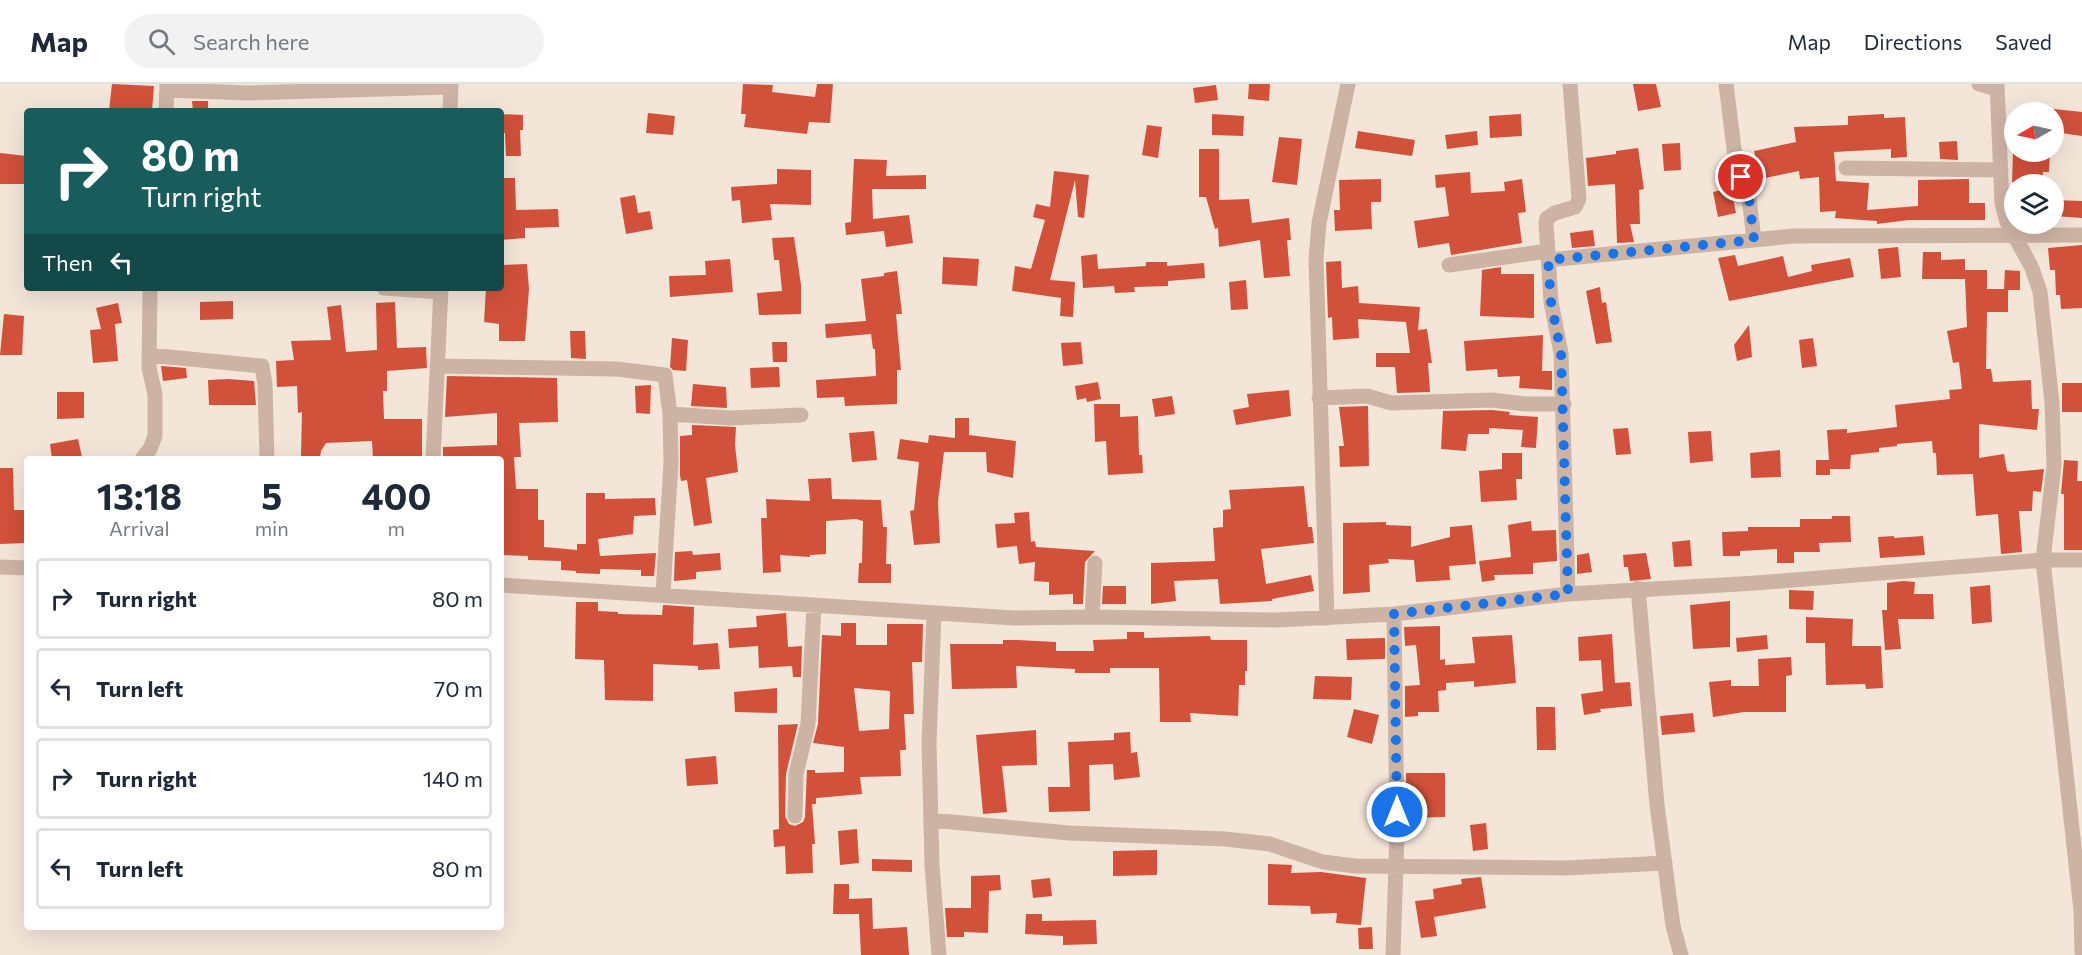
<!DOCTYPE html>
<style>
:root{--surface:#fff;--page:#f2f2f3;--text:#1f2937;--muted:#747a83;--line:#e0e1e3}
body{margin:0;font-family:Commissioner,sans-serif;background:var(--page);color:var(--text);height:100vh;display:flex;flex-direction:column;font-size:22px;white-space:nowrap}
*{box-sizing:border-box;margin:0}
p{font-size:20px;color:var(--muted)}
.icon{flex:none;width:33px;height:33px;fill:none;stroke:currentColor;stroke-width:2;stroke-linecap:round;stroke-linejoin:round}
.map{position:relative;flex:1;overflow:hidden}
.panel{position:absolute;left:24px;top:372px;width:480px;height:474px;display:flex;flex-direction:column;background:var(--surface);border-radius:6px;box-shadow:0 6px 24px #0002}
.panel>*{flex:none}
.guide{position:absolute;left:24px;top:24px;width:480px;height:183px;border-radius:6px;box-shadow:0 6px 24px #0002;background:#185c5b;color:#fff;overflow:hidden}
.needle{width:39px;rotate:261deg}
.buttons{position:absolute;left:2004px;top:18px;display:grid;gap:12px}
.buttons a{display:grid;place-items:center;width:60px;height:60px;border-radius:50%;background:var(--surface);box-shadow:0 6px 24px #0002;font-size:30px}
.pin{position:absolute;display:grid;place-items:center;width:51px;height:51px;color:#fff;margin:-26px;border:3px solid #fff;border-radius:50%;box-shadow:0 2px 6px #0007}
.me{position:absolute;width:66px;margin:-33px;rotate:0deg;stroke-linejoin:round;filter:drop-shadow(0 0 4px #0008)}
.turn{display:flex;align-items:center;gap:21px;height:126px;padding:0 18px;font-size:27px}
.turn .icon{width:78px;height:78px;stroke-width:2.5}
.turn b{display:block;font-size:42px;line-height:51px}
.then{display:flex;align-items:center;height:57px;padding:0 18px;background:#0003;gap:12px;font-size:22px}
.eta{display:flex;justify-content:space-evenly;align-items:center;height:102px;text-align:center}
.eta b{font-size:36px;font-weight:700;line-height:42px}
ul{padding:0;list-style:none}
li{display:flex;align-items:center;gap:18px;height:81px;margin:0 12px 9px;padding:0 6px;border:3px solid var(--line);border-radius:6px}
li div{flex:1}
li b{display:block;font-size:22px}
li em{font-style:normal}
header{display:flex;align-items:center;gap:36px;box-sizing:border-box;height:84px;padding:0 30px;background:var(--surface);border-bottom:2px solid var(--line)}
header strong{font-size:28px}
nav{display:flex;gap:33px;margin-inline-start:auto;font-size:21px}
.search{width:420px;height:54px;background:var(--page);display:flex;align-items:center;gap:15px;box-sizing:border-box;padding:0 21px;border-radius:33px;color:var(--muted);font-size:22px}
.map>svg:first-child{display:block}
</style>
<header>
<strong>Map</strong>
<div class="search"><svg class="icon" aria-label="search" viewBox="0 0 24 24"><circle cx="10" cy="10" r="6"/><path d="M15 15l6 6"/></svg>Search here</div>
<nav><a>Map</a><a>Directions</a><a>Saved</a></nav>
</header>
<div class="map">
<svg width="2082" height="871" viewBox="0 0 2082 871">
<rect width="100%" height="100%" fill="#f4e5d9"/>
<path fill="#d1513a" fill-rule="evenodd" d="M112,0L154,2L152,27H109Z
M743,0L773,1L772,8L815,13L817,0H833L830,39L809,38L807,50L744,43L746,30H741Z
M1249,0H1270L1269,17L1248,15Z
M1633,0H1656L1661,23L1638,27Z
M1216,1L1218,16L1195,19L1193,4Z
M192,17H208V27H193Z
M2054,25L2082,28V52L2054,48Z
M648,29L675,32L673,51L646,49Z
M501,30L523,31V46H520L521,72H506L505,49H501Z
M1212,30L1244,32L1243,52L1212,51Z
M1521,30L1522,52L1490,54L1489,32Z
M1884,30V34L1905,33L1907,73L1891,74V65L1834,68L1836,97L1869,99L1867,126L1918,122V96L1969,95V119H1985V136H1909L1877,140V137L1835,134L1836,127L1820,128L1819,93L1800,95L1799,87L1760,95L1754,67L1796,58L1794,43L1848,41V32Z
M1147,41L1162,43L1158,74L1142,71Z
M1358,47L1415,56L1412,72L1355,64Z
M1477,47L1478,61L1447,65L1445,51Z
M1279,53L1302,55L1297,101L1272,98Z
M1957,57L1958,76L1940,75L1939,58Z
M1680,59L1681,86L1664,87L1662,60Z
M1638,64L1644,105L1639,106L1640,140H1630L1634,158L1617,159L1615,100L1588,102L1586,74L1616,70V67Z
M1199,65H1219V116L1249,115L1252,139L1289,134L1291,156H1287L1290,192L1264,194L1260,156L1219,163L1218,144L1215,145L1206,113H1199Z
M2013,68H2050L2049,88H2043L2042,100L2012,98Z
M0,69L27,72V100H0Z
M854,75L887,76L886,92L926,91V105H872L873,135L909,131L913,159L886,163L884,147L846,151L845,139L851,138Z
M777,85L811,86V121L770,120L772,136L742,139L740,116L732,117L731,103L777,100Z
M1054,87L1089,91L1084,134L1078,133L1075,96L1050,196L1075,198L1073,233L1060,232L1061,214L1012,207L1015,182L1031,185L1045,136L1033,133L1036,120L1050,123Z
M1470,88L1471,109L1505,107L1504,98L1522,95L1526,128L1518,129L1522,159L1451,171L1449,159L1418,164L1414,137L1449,132L1445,103L1436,104L1435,91Z
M501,94H515L516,126L558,125L559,143L525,144V154L501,156Z
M1381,95V118H1371L1372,145L1335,147L1334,126H1340L1339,96Z
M1731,104L1736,129L1718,133L1713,108Z
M635,111L638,129L650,127L653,145L626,150L620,114Z
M2054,116L2082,117V134L2054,132Z
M1593,146L1595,162L1572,164L1570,149Z
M794,153L801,201V230L759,231L757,209L782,207L779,176H774L772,154Z
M2082,161V224L2061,225L2060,211H2056L2055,186H2050L2048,164Z
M1898,163L1901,193L1881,195L1878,165Z
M1923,168H1941V176L1965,175V186H1987V205H2004L2005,186L2020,187V206H2008V228H1987L1986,285H1991L1993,298L2031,296L2032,325H2039L2037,346L1979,340V374L2004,370L2007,387L2012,388L2044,385L2041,408L2033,407L2032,427H2019L2022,468L2001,470L1998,430L1976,432L1973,390L1937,391L1936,369H1933L1932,357L1897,360V362L1879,364V368L1851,371L1850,385H1830V391H1816V376H1829L1827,346L1847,345V349L1897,343L1895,321L1950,315L1949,306L1962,305L1959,278L1953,279L1947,247L1967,243L1965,195H1922Z
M1097,170L1098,185L1146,182V178H1167V182L1204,179L1205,194L1168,197V202L1134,203L1135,208L1115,209L1114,202L1083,204L1081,172Z
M1735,171L1738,182L1783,172L1788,193L1812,187L1811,181L1850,174L1854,193L1729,217L1718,174Z
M943,173L979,175L977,202L942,200Z
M730,175L733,208L670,213L669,192L706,191L705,177Z
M1341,177L1342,204L1358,202L1359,219L1420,223L1418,246L1427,245L1432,279H1428L1430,308L1397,309L1395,283H1376V269H1410L1406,238L1358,235L1359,254L1333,256L1332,233L1328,234L1326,178Z
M527,180L529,205L525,257H499V240L484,238L486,204H501V181Z
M1501,183V190H1534V234L1480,232L1482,186Z
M897,187L902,230H896L901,286H897V320L845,322L844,313L817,314L816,296L876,292L875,265H873L871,250L826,254L825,240L866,237L861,195L884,192V189Z
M1246,196L1248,225L1231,226L1229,198Z
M1600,203L1602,219L1606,218L1612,258L1596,260L1586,207Z
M233,217V235L200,236V218Z
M395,218L397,264L426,263L427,284L387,287V307H383L384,335H422V375H373L372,357L326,359L321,367L320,373L301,372L302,328L298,329L297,302L277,303L276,277L294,276L291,257L331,256L327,223L341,221L346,268L377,266L376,219Z
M118,219L122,239L115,240L118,277L93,279L90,246L101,245L96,224Z
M4,230L24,232L22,271H0Z
M1749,241L1752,273L1737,277L1734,261Z
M570,247H585L586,275L571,274Z
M1543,251L1542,287H1552V306L1519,304L1520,292L1498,293L1497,285L1466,287L1464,257Z
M672,254L688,256L686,287L673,286L670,283Z
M1813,254L1817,282L1802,284L1799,256Z
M772,258H787V278H773Z
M1081,258L1083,280L1063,282L1061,259Z
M161,282L186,284L187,294L163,297Z
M779,283L780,303L751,304L750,284Z
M447,292L557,294L558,338L519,339L521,373H514L516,405H538V436H544V463L577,466V460H586V409H605V415L655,414L656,431L634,432L633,450L598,455L600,472L656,469L654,492H641V486L600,485V490L576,489V487L561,486V477L528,476V472L501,471V373L443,375V363L497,361V329L445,333Z
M228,295L254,297L256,321H209L208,296Z
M1098,298L1101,315L1087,318L1086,314L1077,316L1075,302Z
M2062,299H2082V328H2062Z
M693,300L726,303L727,324L691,322Z
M651,301L650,330L636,329L635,302Z
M1289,306L1291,332L1236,341L1233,326L1249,323L1247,310Z
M57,308H84V334L57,335Z
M1172,312L1175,330L1155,333L1152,315Z
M1094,320H1120V333L1138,332L1139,371H1142L1143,389L1108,391L1106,357L1095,358Z
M1368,322L1369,382L1340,383L1339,362H1344L1339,323Z
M1492,326L1510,328L1509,331L1538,333L1536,364L1521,363L1523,346L1489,344V350H1468L1466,367L1441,365L1443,327Z
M955,334H969V351L1016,357L1013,394L987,388L986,368H944L938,418L940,459L914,461L910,427L914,426L919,378L897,375L900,355L928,359L929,351L955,354Z
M692,341L736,343L735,361L738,388L706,394L712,439L694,442L687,396L681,397L680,391V352L692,351Z
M1628,344L1631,370L1616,371L1613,345Z
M874,347L877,376L852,378L849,349Z
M1711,347L1713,377L1690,379L1688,348Z
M78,355L82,373L52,375L50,360Z
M1780,366L1781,393L1751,394L1750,369Z
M1502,369H1522V395H1516L1517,416L1481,418L1479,387L1502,385Z
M2064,376L2078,377L2077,397H2082V466H2064V410H2061Z
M0,384H13L14,426H27V459L0,460Z
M831,394L832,415L881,416L883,443H887L886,480H891V499H858L859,479H862L863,437L856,435L826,437V470L810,471V473L780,471L781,488L763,489L761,434H767L766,415L810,417L808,395Z
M1304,402L1308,443H1312L1314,459L1261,465L1266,500L1311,491L1314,507L1272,515V517L1220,520L1218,495L1174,497L1176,517L1151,520V479L1215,477L1213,444L1223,443V426L1231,425L1229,406Z
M1029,428L1031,458L1035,457L1036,463L1095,467L1085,478L1083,520H1073V510L1049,511V498L1034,497L1035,478L1019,480L1017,462L997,464L995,440L1015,439L1014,429Z
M1832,432H1850L1851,458L1819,459L1820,468H1794V479H1777V465L1740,467V472H1723L1722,448L1748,447V443H1800V435H1832Z
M1531,437L1532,447L1556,446L1557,477L1533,479V490L1494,491L1495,496L1482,498L1479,477L1511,473L1508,441Z
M1386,438V441L1411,442V463L1450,453V443L1472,441L1476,480L1449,482L1450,496L1416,498L1414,476L1388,475L1389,479L1369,481L1370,508L1343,510V439Z
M1894,452V454L1923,452L1925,471L1880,474L1878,453Z
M1690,456L1692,482L1674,483L1672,458Z
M692,467L693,471L720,469L721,486L696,488V495L674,497L675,468Z
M1589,469L1592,488L1577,490V471Z
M1646,469L1651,495L1630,497L1628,483H1624L1623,471Z
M1903,497L1915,498L1914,510H1933L1934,535H1898L1901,565L1885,566L1882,526H1887V499Z
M1990,501L1992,538L1972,540L1970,503Z
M1103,502H1126V520H1102Z
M1789,506L1814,507L1813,526L1789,525Z
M1730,517V563L1693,565L1690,521Z
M576,518H598V527L618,528V530L662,531L663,521L694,523L693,561L718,559L720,585L698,586V582L653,580V617L605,616L604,576L575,575Z
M786,529L788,563L802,562L801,593H793L792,582L759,584L758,562L729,564L728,545L757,543L756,532Z
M1806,533L1853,535L1852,562H1881L1883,604L1866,605L1865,600L1826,601L1825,559H1806Z
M841,539H856V561H887V540H923L922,578H912L914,630H904L906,666H900L901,692L860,693L862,710L816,714V720H812L815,760H812L813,789L786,790L785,762L774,763L773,746L779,745L778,641L798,640L786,690L785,732L789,740L795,742L803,738L805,733L807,686H815V689L844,688V663L813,659L818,640L822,551L841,552ZM854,604L890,607L889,645L859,647Z
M1440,542V576L1445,575V581L1475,579L1472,553L1512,551L1516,599L1474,603V597L1446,599V606L1438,607L1439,628H1418V632L1405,633V602L1420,601L1416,561L1405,562L1404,543Z
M1127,548H1144V554L1210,552L1211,556H1247V587H1245V601H1239L1238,632L1190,629L1191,638H1160L1159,584H1110V589H1075V585L1016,582L1017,604L952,605L950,560H1003V556H1017L1056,558V567H1094L1093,556L1127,555Z
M1612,550L1615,599L1630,598L1632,622L1600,625L1601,628L1584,631L1581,610L1603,607L1601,576L1579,577L1578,553Z
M1767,551L1768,565L1737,568L1736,554Z
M1385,554V575L1347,576L1346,555Z
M1791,573L1792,591L1786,592V628H1744L1713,633L1709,598L1731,596V602H1759L1758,575Z
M1315,592L1352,593L1351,616L1313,615Z
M777,604V629L735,628L734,608Z
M1536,623H1555L1556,666H1537Z
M1354,625L1379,631L1372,660L1347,653Z
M1693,629L1695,648L1662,651L1660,632Z
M1036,646L1037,681L1002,682L1007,728L983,730L976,651Z
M1130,648L1131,669L1137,668L1140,693L1114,696L1113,680L1089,681L1090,727L1049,728L1048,703H1070L1068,658L1114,656V649Z
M716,672L718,700L687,702L685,675Z
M1406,689H1445V733L1407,734Z
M1486,739L1488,765L1473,767L1470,741Z
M857,745L859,779L840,781L838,747Z
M1157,766V791L1113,792V767Z
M872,775L912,776V788L872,787Z
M1268,780L1292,781L1291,789L1321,788L1366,794L1361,841L1336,839L1337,829L1311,830L1310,822L1268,821Z
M1000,791L1001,806L989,807L988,849L964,848V853H947L945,824H971V792Z
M1481,793L1486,824L1434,833L1437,852L1421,854L1415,817L1434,815L1433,805L1462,800L1461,795Z
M1050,794L1052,812L1033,814L1031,796Z
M834,800H849V815L872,814L873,845L907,843L909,871H861L859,830H833Z
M1026,830H1042V837L1096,836L1097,860L1063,861V852L1025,850Z
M1372,843L1373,865H1359L1358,844Z"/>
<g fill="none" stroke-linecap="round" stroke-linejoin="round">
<path stroke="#cdb3a4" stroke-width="15" d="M1726,0L1735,73L1749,114L1754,156
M1979,0L1997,5
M1997,0L2002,119L2007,138L2032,184L2040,208L2047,272L2052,319L2054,382L2043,476L2081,827L2082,868
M167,6L248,9L451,3
M166,27L167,0
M450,27L451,0
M1846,84L2001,86
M1548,176L1794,152L2082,151
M1449,181L1548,167
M384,204L441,208
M149,271L262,282L265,301L267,375
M438,282L617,285L665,291L670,330L671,379L663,509
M1319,314L1367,312L1391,319L1492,316L1526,320H1564
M670,330L730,334L801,331
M142,375L150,365L155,352V310L149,284L150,204
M433,375L441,204
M0,483L27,484
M501,501L1014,534L1092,533L1277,536L1394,530L1568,510L1756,499L2043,476H2082
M1638,504L1657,721L1673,842L1681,871
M1568,510L1561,269L1551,218L1546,139L1547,134L1555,129L1575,123L1579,115L1570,0
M934,530L929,659L932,781L939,871
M1092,533L1095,479
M1327,534L1316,175L1319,139L1348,0
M795,732L796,690L808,640L814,522
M931,736L1069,749L1225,755L1270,760L1323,778L1355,782L1566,784L1665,779
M1393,871L1397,749L1394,530"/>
</g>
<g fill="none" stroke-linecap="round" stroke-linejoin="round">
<path stroke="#1a73e8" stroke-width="10" stroke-dasharray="0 18" d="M1397,728L1394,530L1568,510L1561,269L1551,218L1548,176L1754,156L1749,114L1741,93"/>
</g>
</svg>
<div class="buttons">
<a><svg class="needle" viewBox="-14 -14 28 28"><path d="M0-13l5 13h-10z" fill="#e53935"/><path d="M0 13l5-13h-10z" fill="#747a83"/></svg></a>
<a><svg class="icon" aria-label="layers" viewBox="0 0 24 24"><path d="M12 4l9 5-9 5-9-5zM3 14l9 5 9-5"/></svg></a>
</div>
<div class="pin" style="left:1741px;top:93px;background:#d93025"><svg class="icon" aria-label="arrive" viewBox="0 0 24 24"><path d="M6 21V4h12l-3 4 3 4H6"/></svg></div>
<svg class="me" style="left:1397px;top:728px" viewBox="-20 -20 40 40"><circle r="17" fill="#1a73e8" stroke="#fff" stroke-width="3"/><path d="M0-11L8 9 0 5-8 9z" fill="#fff"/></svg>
<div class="guide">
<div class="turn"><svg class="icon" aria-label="right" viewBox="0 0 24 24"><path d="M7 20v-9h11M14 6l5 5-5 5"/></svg><div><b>80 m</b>Turn right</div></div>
<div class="then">Then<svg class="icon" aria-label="left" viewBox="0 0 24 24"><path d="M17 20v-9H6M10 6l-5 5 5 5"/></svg></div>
</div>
<section class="panel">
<div class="eta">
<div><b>13:18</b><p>Arrival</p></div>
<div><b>5</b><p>min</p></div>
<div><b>400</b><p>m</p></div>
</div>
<ul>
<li><svg class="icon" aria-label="right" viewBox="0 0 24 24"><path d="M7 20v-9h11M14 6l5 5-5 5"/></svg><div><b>Turn right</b></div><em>80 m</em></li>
<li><svg class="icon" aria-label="left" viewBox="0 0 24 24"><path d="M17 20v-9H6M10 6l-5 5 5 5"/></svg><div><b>Turn left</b></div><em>70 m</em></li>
<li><svg class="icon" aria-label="right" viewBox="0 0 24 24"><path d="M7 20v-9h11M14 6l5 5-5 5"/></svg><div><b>Turn right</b></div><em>140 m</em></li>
<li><svg class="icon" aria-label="left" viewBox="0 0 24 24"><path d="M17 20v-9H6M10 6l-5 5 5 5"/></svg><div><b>Turn left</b></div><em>80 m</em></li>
</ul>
</section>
</div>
